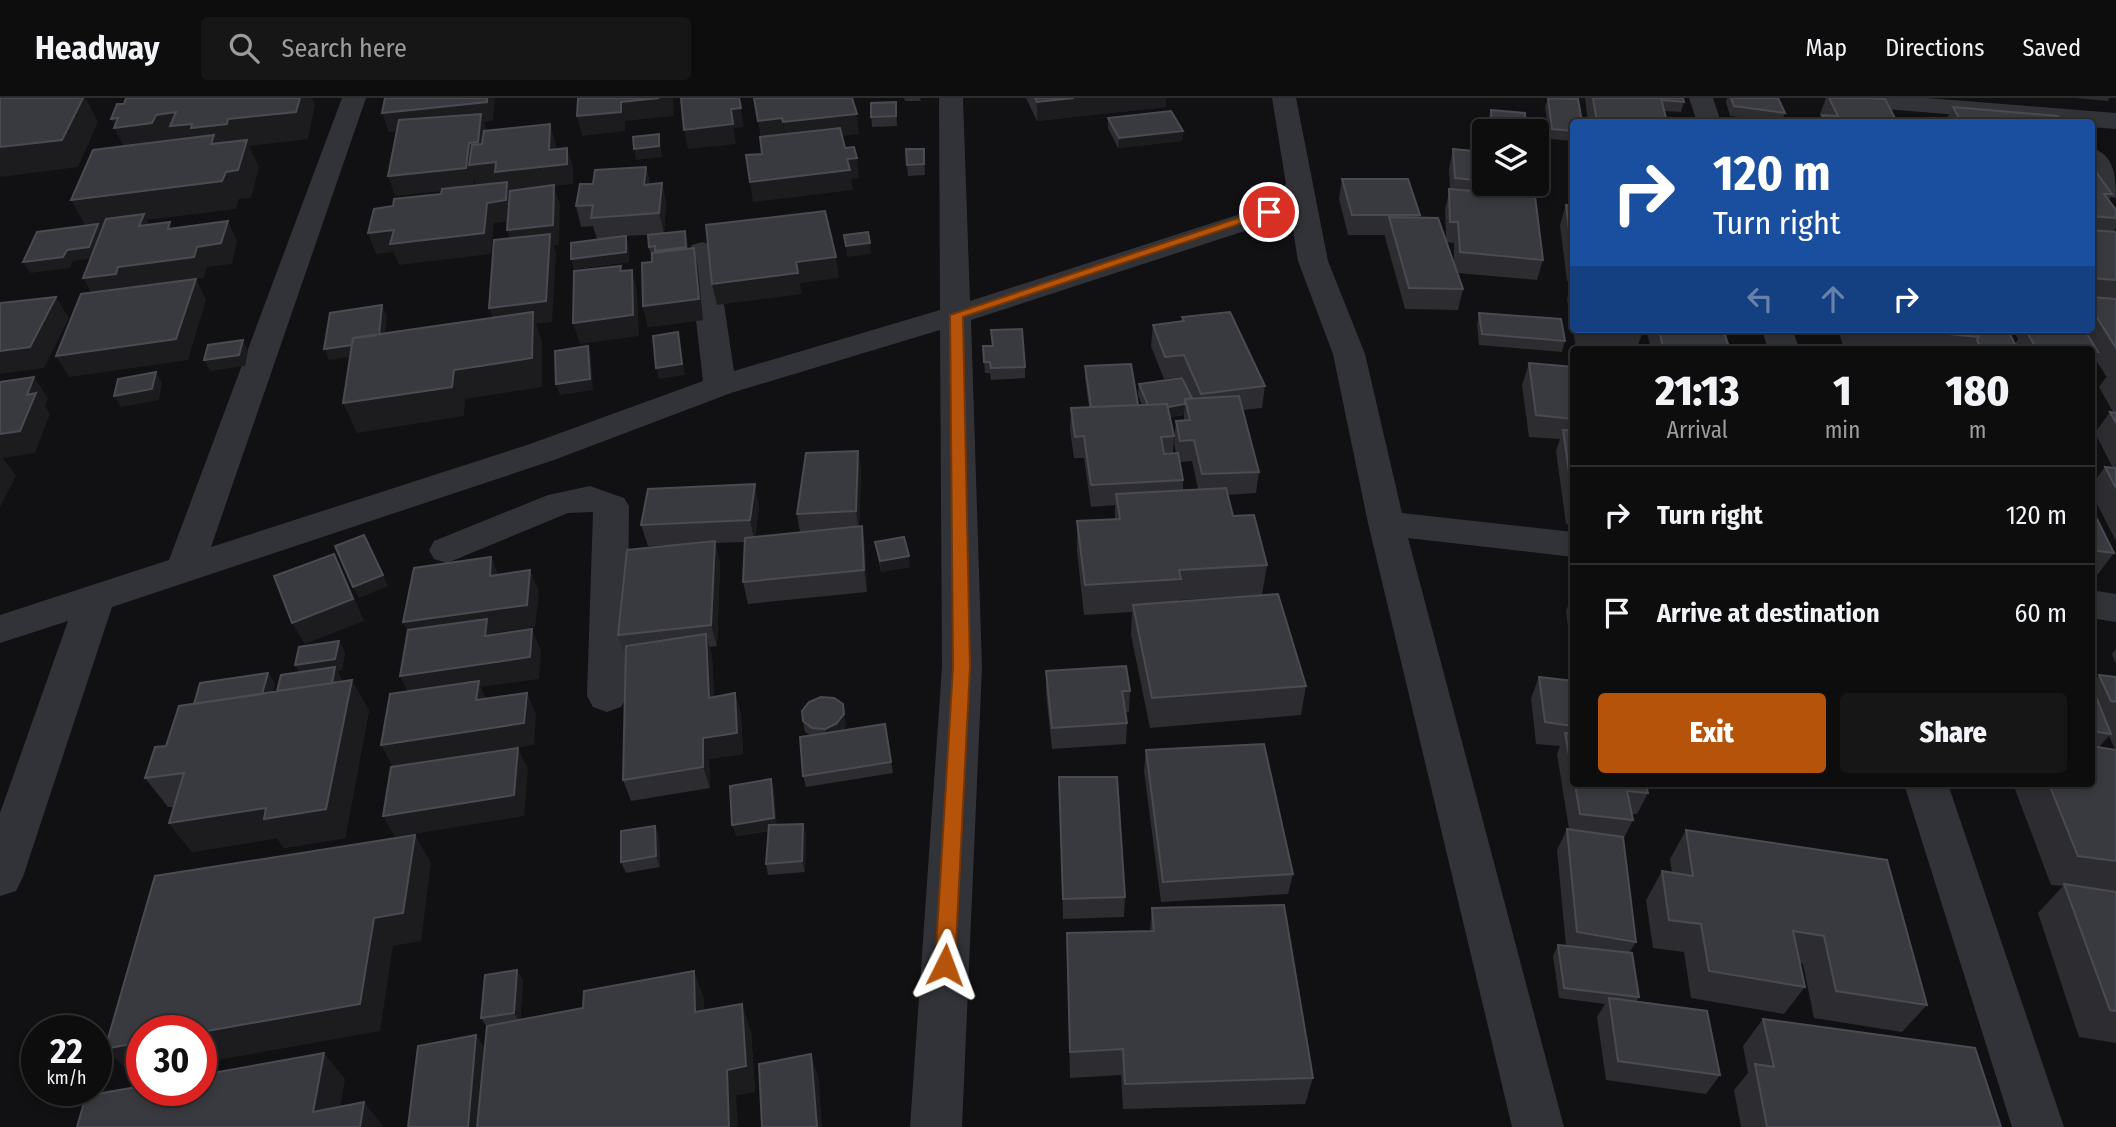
<!DOCTYPE html>
<style>
:root{--surface:#0d0d0e;--page:#161617;--text:#f1f3f6;--muted:#9a9c9e;--line:#2d2d2e;--accent:#b45309}
body{margin:0;font-family:"Fira Sans Condensed",sans-serif;background:var(--page);color:var(--text);height:100vh;display:flex;flex-direction:column;font-size:26px;white-space:nowrap}
*{box-sizing:border-box;margin:0}
p{font-size:23px;color:var(--muted)}
.icon{flex:none;width:38px;height:38px;fill:none;stroke:currentColor;stroke-width:2;stroke-linecap:round;stroke-linejoin:round}
.map{position:relative;flex:1;overflow:hidden}
.sheet{position:absolute;left:1570px;top:248px;width:525px;height:441px;display:flex;flex-direction:column;background:var(--surface);border-radius:7px;box-shadow:0 4px 10px #0003,0 0 0 2px var(--line)}
.sheet>*{flex:none}
.hud{position:absolute;left:1570px;top:21px;width:525px;height:214px;border-radius:7px;box-shadow:0 4px 10px #0003,0 0 0 2px var(--line);background:#1a4fa0;color:#fff;overflow:hidden}
.tools{position:absolute;left:1472px;top:21px;display:grid;gap:14px}
.tools a{display:grid;place-items:center;width:77px;height:77px;border-radius:7px;background:var(--surface);box-shadow:0 4px 10px #0003,0 0 0 2px var(--line);font-size:35px}
.speed{position:absolute;left:21px;top:917px;display:flex;gap:14px;font-size:35px;font-weight:700;text-align:center}
.speed>*{display:grid;place-content:center;width:91px;height:91px;border-radius:50%;background:var(--surface);box-shadow:0 4px 10px #0003,0 0 0 2px var(--line);line-height:1}
.speed small{font-size:18px;font-weight:400}
.speed .limit{border:10px solid #d22;background:#fff;color:#111}
.pin{position:absolute;display:grid;place-items:center;width:60px;height:60px;color:#fff;margin:-30px;border:4px solid #fff;border-radius:50%;box-shadow:0 2px 7px #0007}
.me{position:absolute;width:77px;margin:-38px;rotate:3deg;stroke-linejoin:round;filter:drop-shadow(0 0 5px #0008)}
.turn{display:flex;align-items:center;gap:24px;height:147px;padding:0 28px;font-size:32px}
.turn .icon{width:91px;height:91px;stroke-width:2.5}
.turn b{display:block;font-size:49px;line-height:60px}
.lanes{display:flex;align-items:center;height:66px;padding:0 28px;background:#0003;justify-content:center;gap:35px;direction:ltr}
.lanes .off{opacity:.35}
.eta{display:flex;justify-content:space-evenly;align-items:center;height:119px;text-align:center}
.eta b{font-size:42px;font-weight:800;line-height:49px}
.primary-button{display:flex;gap:14px;margin-top:auto;padding:14px 28px}
.primary-button a{flex:1;height:80px;border-radius:7px;background:var(--accent);color:#fff;font-size:28px;font-weight:800;line-height:80px;text-align:center}
.primary-button a+a{background:var(--page);color:var(--text)}
ul{padding:0;list-style:none}
li{display:flex;align-items:center;gap:21px;height:98px;padding:0 28px;border-top:2px solid var(--line)}
li div{flex:1}
li b{display:block;font-size:26px}
li em{font-style:normal}
header{display:flex;align-items:center;gap:42px;box-sizing:border-box;height:98px;padding:0 35px;background:var(--surface);border-bottom:2px solid var(--line)}
header strong{font-size:33px}
nav{display:flex;gap:38px;margin-inline-start:auto;font-size:24px}
.search{width:490px;height:63px;background:var(--page);display:flex;align-items:center;gap:18px;box-sizing:border-box;padding:0 24px;border-radius:7px;color:var(--muted);font-size:26px}
.map>svg:first-child{display:block}
</style>
<header>
<strong>Headway</strong>
<div class="search"><svg class="icon" aria-label="search" viewBox="0 0 24 24"><circle cx="10" cy="10" r="6"/><path d="M15 15l6 6"/></svg>Search here</div>
<nav><a>Map</a><a>Directions</a><a>Saved</a></nav>
</header>
<div class="map">
<svg width="2116" height="1029" viewBox="0 0 2116 1029">
<rect width="100%" height="100%" fill="#111113"/>
<g fill="none" stroke-linecap="round" stroke-linejoin="round">
<path fill="#323338" fill-rule="evenodd" d="M342,0H366L211,449L530,346L703,283L688,153L692,147L702,144L712,147L716,153L734,273L940,212L939,0H963L970,203L1237,117L1275,99L1286,86L1272,0H1296L1328,163L1365,256L1402,415L1573,434V459L1408,440L1564,1029H1512L1368,425L1333,256L1298,163L1290,113L1257,129L971,222L982,569L962,1029H910L942,569L940,232L731,295L554,362L112,509L23,779L16,793L0,798V715L68,523L0,545V517L169,462Z
M1689,0H1713L1721,24H1697Z
M1825,0H1927L2116,15V31L2091,29V24H2043L1837,7L1828,5Z
M2091,50C2115,56 2116,80 2116,100L2106,98L2091,77Z
M1762,231H1792L1800,252H1768Z
M590,388L624,400L629,408L627,598L621,609L607,614L593,609L587,598L593,414L568,415L447,465L434,461L429,452L434,443L548,397Z
M2091,492L2116,496V524L2091,520Z
M1904,686H1948L2064,1029H2012Z"/>
</g>
<path fill="#2d2d31" fill-rule="evenodd" d="M904,0H920L921,3H905Z
M1026,0H1166V9L1037,23Z
M1548,0H1565L1573,24V43L1550,41L1545,9Z
M1585,0H1683L1684,4L1681,14L1664,13L1667,24H1588Z
M1727,0H1778L1785,15L1781,24L1730,18L1726,4Z
M1826,0H1868L1897,24H1819L1821,20L1820,16Z
M2075,0H2109L2108,3Z
M896,4L897,28L872,29L871,19Z
M1953,9L2062,24H1945Z
M1491,12L1526,30L1525,33H1489L1488,22Z
M1108,20L1183,33L1182,43L1118,50L1108,30Z
M924,51L925,77L908,78L907,67Z
M1453,51L1484,54V86H1536L1534,98L1543,162L1537,182L1457,175L1463,191L1458,212L1405,211L1385,139V137H1348L1339,101L1342,81L1420,117V119L1446,140L1445,111L1450,91L1449,71ZM1447,144L1454,145V166Z
M646,69L650,86L662,85L666,105L664,135L685,133L688,150H694L698,170L703,222L648,229L643,208L652,164L649,149L660,136L626,138L629,149V164L574,171L623,139L597,141L593,128L581,129L576,108L593,86Z
M2091,73L2112,96L2109,102L2116,112V130L2114,134H2116V443L2091,394V388L2105,369L2113,370L2095,335L2110,314H2113L2099,289L2107,278H2106L2094,259L2091,264V252H1887L1843,248L1838,231H2007L2015,246L2018,241L2012,231H2091Z
M1566,107L1573,108V231H1729L1726,240L1730,252H1651L1647,234H1643L1636,252H1608L1576,249L1567,201L1572,184L1567,183L1560,127Z
M1479,215L1565,243L1562,254L1479,247L1477,226Z
M1182,219L1265,288L1262,310L1243,312L1259,374L1256,395L1227,397L1233,418L1267,467L1262,497L1179,502V503L1306,588L1301,617L1150,630L1131,537L1132,514L1084,517L1077,453V423L1115,421V407L1091,409L1084,360H1074L1070,332L1071,310L1089,309L1085,280V268L1138,307H1142L1138,297L1139,286L1188,293L1183,279L1164,281L1151,248L1153,227L1182,224ZM1184,317V323H1176L1174,345L1176,355H1173L1174,338L1170,319ZM1192,363L1198,391L1183,392V382L1180,364Z
M991,232L1025,269V280L991,282L990,275H985L983,248H992Z
M1529,265L1573,269V426H1566L1556,353L1560,341L1529,339L1522,287Z
M858,353L861,374L859,429L862,428L865,450L867,494L748,506L743,484L745,444L715,445L720,465L717,548L709,549L712,558L714,599L735,595L741,617L743,656L709,661L710,690L631,703L623,682L625,559L618,537L678,447L648,448L641,427L759,408L755,439L800,434L797,416Z
M2091,421L2114,455L2098,476L2091,475Z
M875,444L910,469L881,474Z
M1573,495V567L1566,513Z
M339,543L345,555L342,572L337,573L341,580V584L369,612L345,740L284,750L277,740L192,754L169,725L174,709H168L145,680L194,606L268,575L275,586L272,594L277,593L299,574Z
M2116,551V566L2112,556Z
M1046,573L1130,593L1129,614H1125L1127,625L1126,646L1052,651L1046,595Z
M2099,577L2116,579V945L2079,939L2038,815L2063,788L2051,787L2013,686H2091V586ZM2109,638L2115,651L2099,649Z
M1539,579L1573,583V686H1646L1648,695L1637,716H1632L1633,722L1623,742L1636,844L1629,855L1639,899L1636,904L1720,977L1706,996L1606,982L1597,919L1605,906L1559,900L1553,858L1558,847L1566,848L1557,752L1567,731H1569L1557,656L1560,648L1536,646L1531,600Z
M803,623L846,627L842,633L885,626L893,675L806,689L803,678L810,637L805,634Z
M1146,652L1293,776L1288,796L1161,804L1144,673Z
M1059,679L1125,799L1124,819L1063,821Z
M774,692L776,727L803,726L806,736L805,774L768,777L766,766L769,733L736,738Z
M655,728L659,739L660,769L626,775L621,764Z
M1686,732L1927,907L1902,934L1814,920L1803,866L1800,865L1805,889L1784,916L1691,900L1684,854L1653,850L1646,802L1662,773L1672,775L1670,761Z
M1152,810L1313,980L1305,1006L1123,1011L1121,977L1070,980L1067,835L1150,833Z
M523,882L520,922L704,900V913L751,933L755,994L736,997L485,950L487,929L481,920Z
M1763,921L2001,1029H1741L1734,992L1748,975L1743,948Z"/>
<path fill="#1c1c1f" d="M83,0H86L98,24L78,69L1,79L0,77V49Z
M300,0H312L315,7L308,41L249,48L259,69L251,100L239,101L236,111L147,122L154,137L139,128L141,123L100,129L104,137L95,160L73,163L70,170L30,175L23,164L67,152L87,130L71,102L128,57L114,30L116,29L111,21L176,14L228,21Z
M487,0H495L493,23L484,24L488,35L485,64L476,65V67L496,64L499,73L553,67L549,52L550,26L556,46L554,67L567,66V50L573,69V86L554,88L560,107L559,147L554,148L556,156L552,224L536,226L542,243V289L465,301L464,318L357,335L343,305L452,289L454,272L532,260V226L497,231L489,210L546,203L549,148L513,153L507,132L553,127L554,88L510,93L514,104L512,123L494,125L491,156L399,167L393,154L376,156L368,135L394,132L399,145L484,135L487,105L506,102L507,93L502,94L499,85L476,87L474,81L473,90L395,98L388,78L466,70L469,45L478,44L480,25L389,34L382,15L487,4Z
M659,0H673L674,18L625,23V33L582,38L577,18L621,4Z
M739,0L744,29L734,30L736,46L688,51L684,32L731,11Z
M1074,0H1166V9L1037,23V4Z
M857,16L859,36L786,44L783,24Z
M782,20L785,40L761,42L758,23Z
M1183,33L1182,43L1118,50L1119,40Z
M659,36L662,59L636,62L634,51Z
M857,60L859,80L851,81L853,92L753,104L750,84L847,61Z
M646,69L650,89L644,87Z
M662,85L666,105L664,135L659,115Z
M228,123L237,143L232,166L207,169L204,180L196,181L206,202L188,262L69,279L56,258L95,201L83,180L118,169L197,149Z
M685,133L687,143L688,160L657,164L655,153Z
M626,138L629,149V164L574,171L571,161Z
M870,145L871,156L847,159L846,148Z
M694,150L698,170L703,222L648,229L643,208Z
M836,159L839,180L800,185L802,196L717,207L712,186L796,164Z
M632,172L637,192L639,238L580,246L573,225Z
M56,199L69,220L44,270L0,276V253Z
M382,207L387,218L383,254L329,262L324,251Z
M678,234L685,277L659,281L656,270Z
M243,242L248,253L245,268L210,273L204,262Z
M588,248L591,259L593,292L560,297L556,286Z
M156,274L162,285L159,302L121,309L114,298Z
M34,279L48,300L45,308L50,316L35,355L3,360L16,378L0,409V336L27,297Z
M1185,306L1184,317L1149,322L1150,311Z
M858,353L861,374L859,435L856,413Z
M755,386L759,408L754,443L750,422Z
M862,428L865,450L867,494L864,472Z
M364,437L388,488L359,500L353,489Z
M715,443L720,465L717,548L711,527Z
M334,456L345,477L364,523L305,546L292,525Z
M909,458L910,469L881,474L880,463Z
M491,459L500,481L490,478Z
M530,472L539,494L535,529L493,535L496,543L494,559L414,546L403,524Z
M532,531L541,553L539,581L481,589L488,605L411,600L400,578Z
M706,536L712,558L715,621L709,600Z
M339,543L345,555L342,572L337,573L341,580L336,606L302,578L295,567Z
M268,575L275,586L267,612L200,622Z
M352,582L369,612L345,740L284,750L277,740L192,754L169,725L266,710Z
M527,595L536,616L534,647L393,669L381,647Z
M735,595L741,617L743,656L709,661L710,690L703,669V640Z
M843,606L846,627L838,637L827,642L825,631Z
M518,650L528,671L524,718L395,739L383,718Z
M771,681L774,692L777,731L736,738L732,727Z
M803,726L806,736L805,774L802,763Z
M655,728L659,739L660,769L656,758Z
M415,737L431,765L421,843L393,848L380,933L201,965V934L374,820Z
M517,872L523,882L520,925L514,915Z
M694,873L704,900L705,941L695,914Z
M742,906L751,933L755,994L736,997L738,1029H729L727,972Z
M476,937L489,956L482,1029H468Z
M142,944V976L133,977L105,951Z
M324,955L345,981L337,1029L313,1014Z
M811,956L819,982L822,1029H817Z
M364,1004L384,1029H360Z"/>
<path fill="#393a3f" stroke="#4a4b52" stroke-width="2" d="M0,0H83L62,42L0,49Z
M126,0H300L296,14L228,21L227,26L191,30L192,26L170,28L176,14L156,17L152,25L114,30L118,20L111,21L117,6H124Z
M385,0H487V4L382,15Z
M578,0H659L621,4V14L577,18Z
M681,0H739L741,10L731,11L733,26L684,32Z
M754,0H852L857,16L783,24L782,20L758,23Z
M1035,0H1074L1037,4Z
M1548,0L1578,1L1582,24H1573V33L1552,31Z
M1593,0H1661L1667,24H1597Z
M1661,0H1683L1684,4L1662,2Z
M1731,0H1778L1785,15L1734,8Z
M1829,0H1868L1885,1L1897,24H1826L1822,17L1838,18Z
M896,4V18L871,19V5Z
M1953,9L2058,18L2062,24H1961Z
M1491,12L1525,15L1526,30L1492,27Z
M1171,13L1183,33L1119,40L1108,20Z
M481,16L478,44L469,45L466,70L388,78L399,22Z
M550,26L549,52L567,50V66L495,74L496,64L469,67L472,47L482,46L484,33Z
M840,30L845,50L854,49L857,60L847,61L850,72L750,84L746,57L762,56L760,39Z
M659,36V48L634,51L633,39Z
M214,37L211,46L247,42L238,72L226,74L222,83L71,102L93,52Z
M906,51H924V66L907,67Z
M1453,51L1484,54V83L1455,80Z
M646,69L644,87L662,85L659,115L591,120L593,107L576,108L580,86H593L595,72Z
M2091,73L2096,74L2112,96H2104L2116,112V120L2091,118Z
M1342,81H1408L1420,117H1352Z
M507,84L506,102L487,105L484,135L390,146L394,132L368,135L374,111L393,108L394,101L441,96L442,91Z
M554,87L553,127L507,132L510,93Z
M1449,91L1535,98L1543,162L1460,154L1458,124H1450Z
M1566,107L1573,108V163Z
M825,113L836,159L796,164L798,175L712,186L706,127Z
M144,116L139,128L170,124L168,131L228,123L221,145L197,149L194,159L118,169L116,176L83,180L106,121Z
M1389,119L1438,120L1463,191L1409,190Z
M98,126L89,149L67,152L63,159L23,164L37,134Z
M2091,132L2116,134V182L2091,180Z
M685,133L686,149L655,153V148L649,149L648,137Z
M868,134L870,145L846,148L844,137Z
M550,136L546,203L489,210L494,142Z
M626,138V154L571,161V145Z
M694,150L699,201L643,208L642,165L652,164V155Z
M621,168L620,173L632,172L633,217L573,225L574,173Z
M196,181L176,241L56,258L81,196Z
M56,199L30,249L0,253V207L1,205Z
M2091,199L2116,201V250L2091,210Z
M382,207L379,237L353,240L352,247L324,251L330,215Z
M533,214L532,260L454,272L452,289L343,305L353,240Z
M1230,214L1265,288L1201,296L1184,257L1165,259L1153,227L1184,223L1182,219Z
M1479,215L1561,221L1565,243L1482,236Z
M1022,231L1025,269L991,270L990,264H984L983,248H993L991,232Z
M1616,231H1642L1643,233Z
M1659,231H1723L1730,252H1699L1663,249Z
M1899,231H1975L1979,239Z
M1975,231H2007L2018,252L1981,251L1977,242L1979,239Z
M2025,231H2084L2098,254L2091,253V252H2078L2035,248Z
M678,234L682,266L656,270L653,238Z
M243,242L239,257L204,262L208,247Z
M588,248L590,281L556,286L555,253Z
M1529,265L1573,269V321L1536,317Z
M1131,266L1138,307L1091,309L1085,268Z
M156,274L152,291L114,298L118,281Z
M34,279L27,297L36,295L20,333L0,336V284Z
M1182,280L1192,300L1185,301V306L1168,309L1167,306L1148,307L1139,286Z
M1239,298L1259,374L1202,376L1194,342L1180,343L1176,323L1190,322L1185,301Z
M1167,306L1174,338L1161,339L1164,356L1178,355L1183,382L1091,387L1084,338L1075,339L1071,310Z
M2110,314L2116,315V325Z
M1563,332L1573,333V402Z
M858,353L856,413L797,416L806,355Z
M2105,369L2116,370V390Z
M755,386L750,422L641,427L648,391Z
M1226,390L1233,418L1254,417L1267,467L1179,472L1181,481L1085,487L1077,423L1120,421L1116,396Z
M2091,421H2097L2114,455L2091,452Z
M862,428L864,472L743,484L745,440Z
M364,437L383,477L353,489L335,448Z
M904,439L909,458L880,463L875,444Z
M715,443L711,527L618,537L627,452Z
M334,456L353,501L292,525L274,478Z
M491,459L490,478L530,472L527,507L403,524L414,470Z
M1278,496L1306,588L1152,600L1133,507Z
M487,521L485,538L532,531L530,559L400,578L408,532Z
M706,536L709,600L735,595L737,635L703,640V669L623,682L626,548Z
M339,543L335,561L295,567L299,549Z
M1126,568L1130,593H1122L1127,625L1052,630L1046,573Z
M335,569L332,585L277,593L281,577Z
M268,575L262,596L194,606L200,585Z
M2099,577L2116,579V604L2111,603Z
M1539,579L1573,583V628L1545,624Z
M352,582L326,711L264,721L266,710L169,725L184,675L145,680L155,649L166,648L179,608Z
M479,583L476,602L527,595L524,625L381,647L390,596Z
M2091,596H2095L2111,636L2091,633Z
M821,599L834,600L843,606L844,616L836,626L825,631L812,630L803,623L802,613L809,604Z
M885,626L891,664L803,678L800,639Z
M1565,635L1573,636V679Z
M1264,646L1293,776L1163,784L1146,652Z
M2091,648L2116,652V763L2078,758L2049,686H2091Z
M518,650L514,697L383,718L391,669Z
M1059,679H1117L1125,799L1063,801Z
M771,681L774,720L732,727L730,688Z
M1575,686H1646L1648,695L1627,693L1633,722L1580,716Z
M803,726L802,763L766,766L769,727Z
M655,728L656,758L621,764V733Z
M1567,731L1623,739L1636,844L1577,834Z
M1686,732L1887,762L1927,907L1836,893L1824,838L1793,833L1805,889L1709,873L1701,826L1669,822L1662,773L1693,778Z
M415,737L403,815L374,820L360,906L201,934V933H142V944L105,951L155,778Z
M2064,786L2116,794V913L2110,912Z
M1284,807L1313,980L1125,986L1123,951L1070,954L1067,835L1154,833L1152,810Z
M1558,847L1632,855L1639,899L1564,890Z
M517,872L514,915L481,920L485,877Z
M694,873L695,914L742,906L746,968L727,972L729,1029H477L487,928L583,910L584,893Z
M1609,900L1707,913L1720,977L1618,963Z
M1763,921L1975,950L2001,1029H1767L1755,966L1774,969Z
M476,937L468,1029H408L418,948Z
M324,955L313,1014L364,1004L360,1029H77L86,998L142,988V992H201V977Z
M811,956L817,1029H762L759,966Z"/>
<path fill="#b45309" stroke="#753606" stroke-width="2" d="M1265,111L1275,114L963,219L970,569L955,867L952,873L945,876L938,873L935,867L953,569L950,217Z"/>
</svg>
<div class="tools">
<a><svg class="icon" aria-label="layers" viewBox="0 0 24 24"><path d="M12 4l9 5-9 5-9-5zM3 14l9 5 9-5"/></svg></a>
</div>
<div class="speed"><div>22<small>km/h</small></div><div class="limit">30</div></div>
<div class="pin" style="left:1269px;top:114px;background:#d93025"><svg class="icon" aria-label="arrive" viewBox="0 0 24 24"><path d="M6 21V4h12l-3 4 3 4H6"/></svg></div>
<svg class="me" style="left:945px;top:867px" viewBox="-20 -20 40 40"><path d="M0-17L14 15 0 8-14 15z" fill="#b45309" stroke="#fff" stroke-width="4"/></svg>
<div class="hud">
<div class="turn"><svg class="icon" aria-label="right" viewBox="0 0 24 24"><path d="M7 20v-9h11M14 6l5 5-5 5"/></svg><div><b>120 m</b>Turn right</div></div>
<div class="lanes"><svg class="icon off" aria-label="left" viewBox="0 0 24 24"><path d="M17 20v-9H6M10 6l-5 5 5 5"/></svg><svg class="icon off" aria-label="ahead" viewBox="0 0 24 24"><path d="M12 20V5M6 11l6-6 6 6"/></svg><svg class="icon" aria-label="right" viewBox="0 0 24 24"><path d="M7 20v-9h11M14 6l5 5-5 5"/></svg></div>
</div>
<section class="sheet">
<div class="eta">
<div><b>21:13</b><p>Arrival</p></div>
<div><b>1</b><p>min</p></div>
<div><b>180</b><p>m</p></div>
</div>
<ul>
<li><svg class="icon" aria-label="right" viewBox="0 0 24 24"><path d="M7 20v-9h11M14 6l5 5-5 5"/></svg><div><b>Turn right</b></div><em>120 m</em></li>
<li><svg class="icon" aria-label="arrive" viewBox="0 0 24 24"><path d="M6 21V4h12l-3 4 3 4H6"/></svg><div><b>Arrive at destination</b></div><em>60 m</em></li>
</ul>
<div class="primary-button"><a>Exit</a><a>Share</a></div>
</section>
</div>
